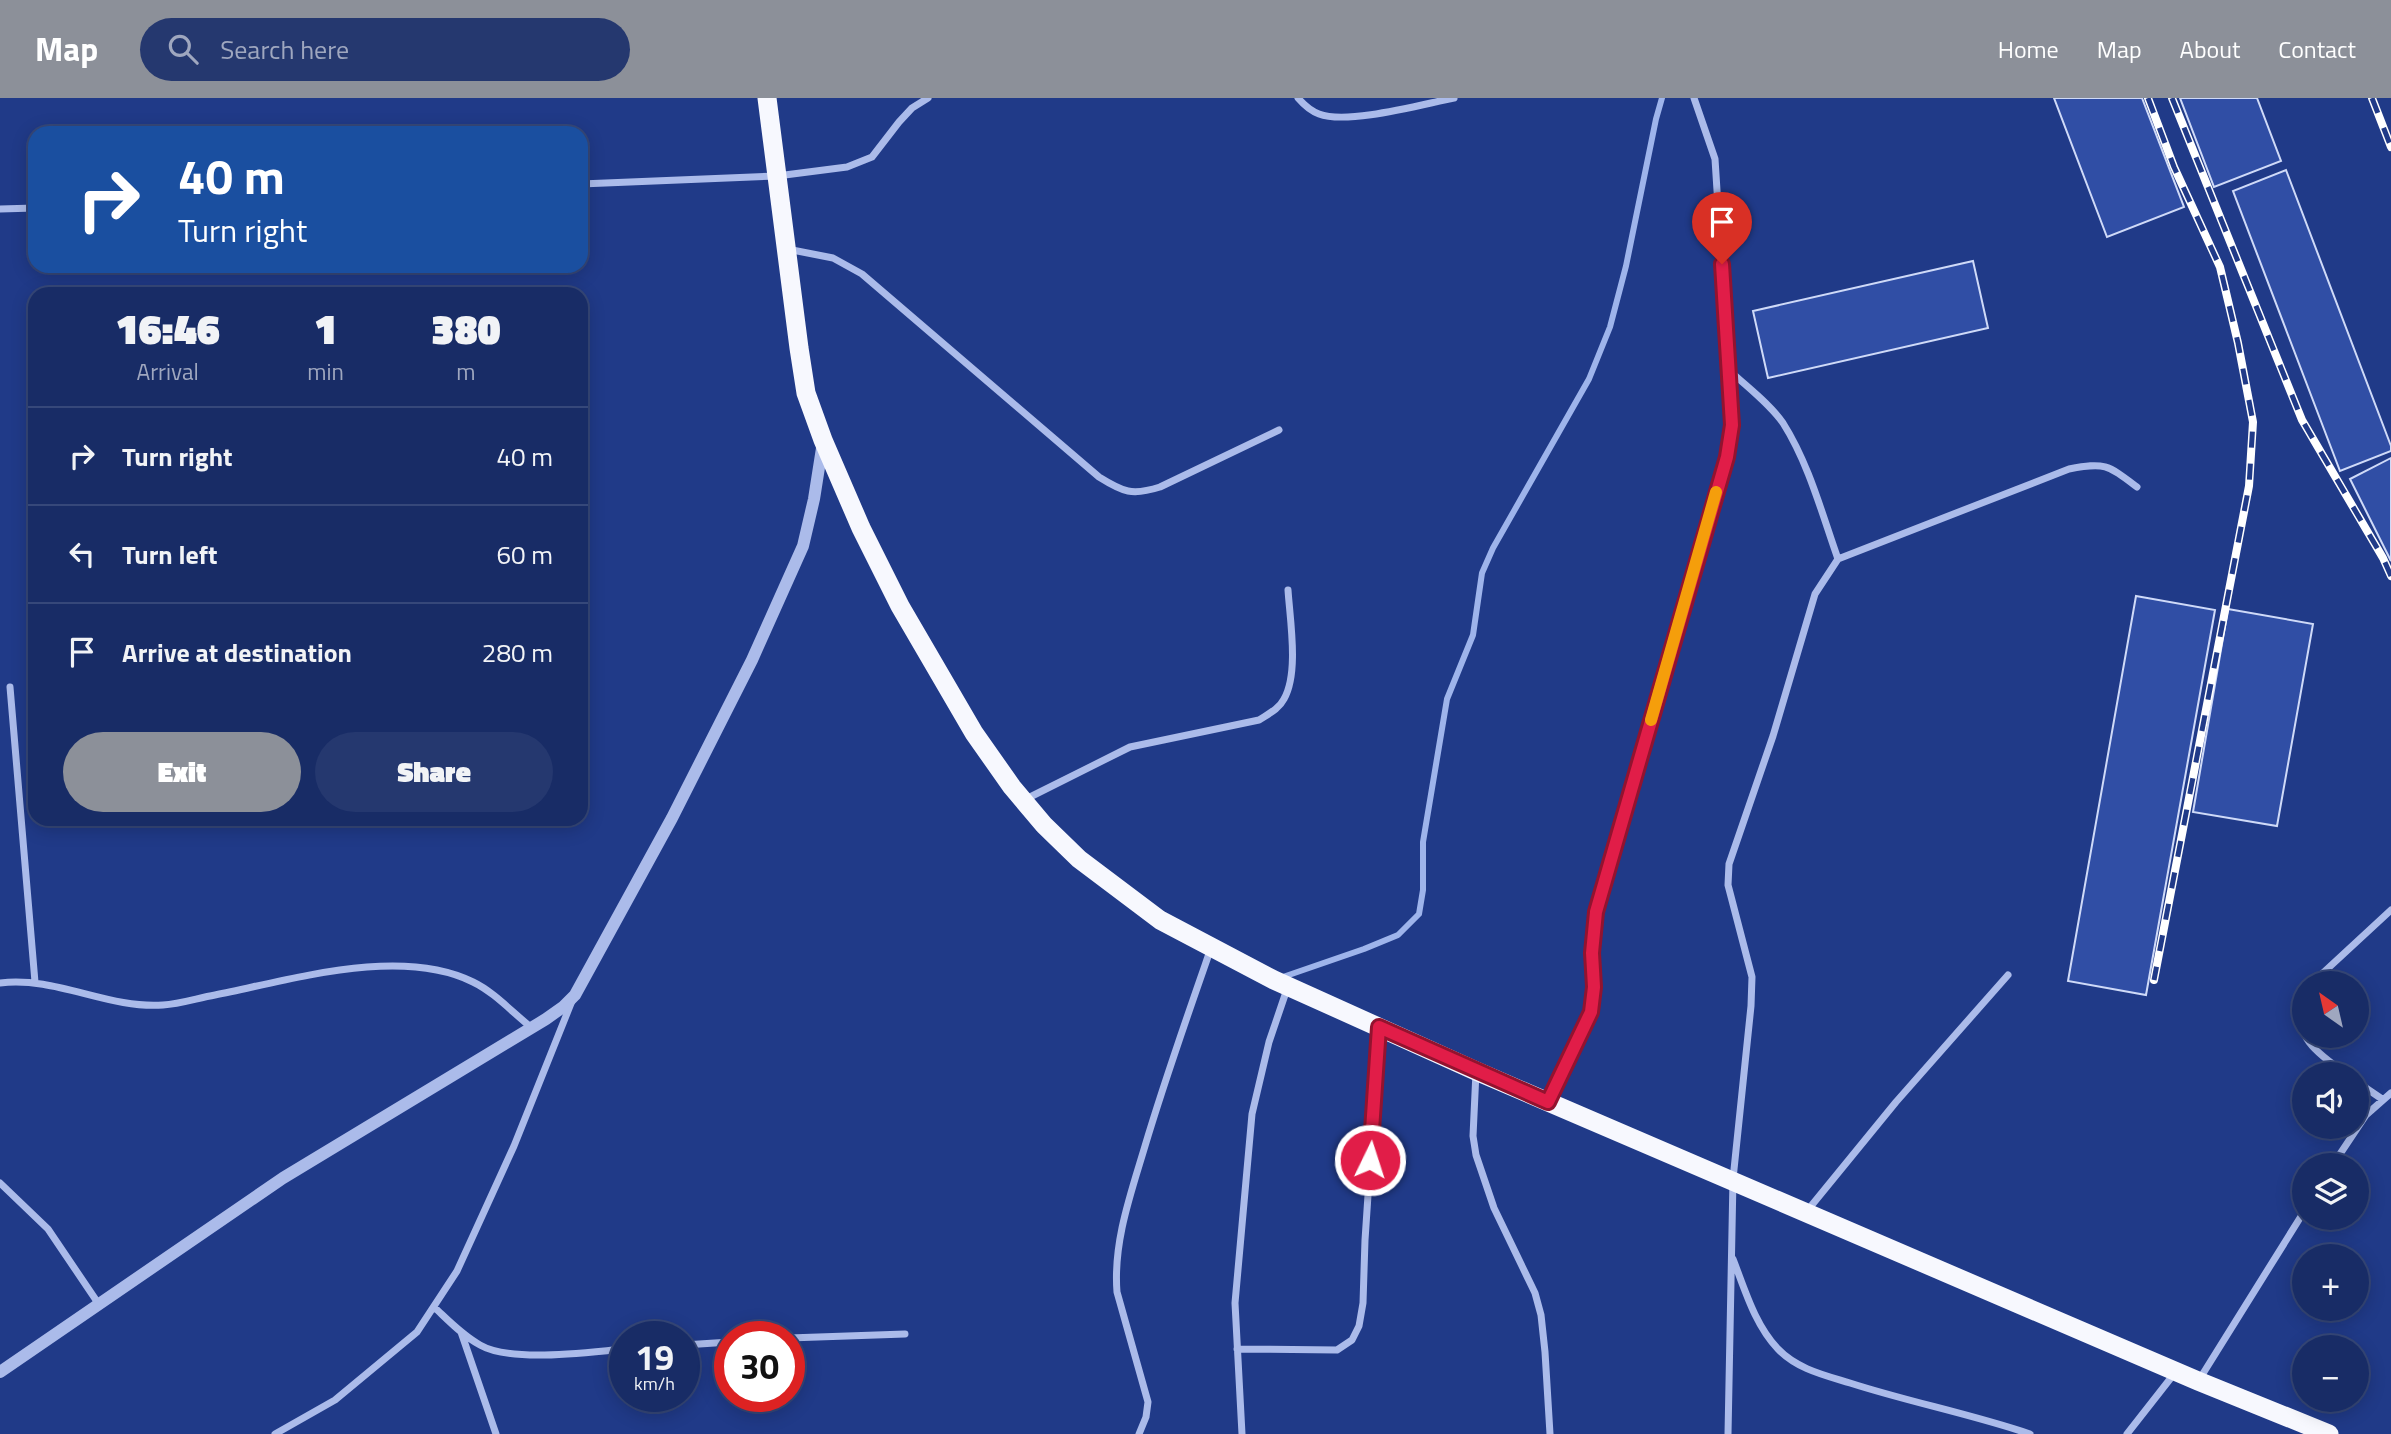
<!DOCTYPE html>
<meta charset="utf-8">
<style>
:root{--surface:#182c66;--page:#25386f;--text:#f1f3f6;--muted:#9fa7bf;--line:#36487a;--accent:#8c9099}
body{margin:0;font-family:"Titillium Web",sans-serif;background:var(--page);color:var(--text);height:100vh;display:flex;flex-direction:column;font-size:26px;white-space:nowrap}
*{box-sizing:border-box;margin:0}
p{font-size:23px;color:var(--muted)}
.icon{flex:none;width:38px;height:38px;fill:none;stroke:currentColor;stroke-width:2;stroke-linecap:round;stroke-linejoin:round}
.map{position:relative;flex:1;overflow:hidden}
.drawer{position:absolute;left:28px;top:189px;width:560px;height:539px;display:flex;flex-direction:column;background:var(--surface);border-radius:21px;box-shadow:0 4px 18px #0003,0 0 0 2px var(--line)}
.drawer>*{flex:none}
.top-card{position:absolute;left:28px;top:28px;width:560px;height:147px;border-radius:21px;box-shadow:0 4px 18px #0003,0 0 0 2px var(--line);background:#1a4fa0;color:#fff;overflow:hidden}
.needle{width:46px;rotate:326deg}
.fabs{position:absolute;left:2292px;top:873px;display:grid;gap:14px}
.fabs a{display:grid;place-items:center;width:77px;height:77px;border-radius:50%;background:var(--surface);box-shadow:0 4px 18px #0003,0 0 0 2px var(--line);font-size:35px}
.speed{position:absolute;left:609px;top:1223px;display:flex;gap:14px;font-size:35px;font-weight:700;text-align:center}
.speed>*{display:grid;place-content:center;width:91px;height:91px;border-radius:50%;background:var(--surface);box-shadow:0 4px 18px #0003,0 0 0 2px var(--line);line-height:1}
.speed small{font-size:18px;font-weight:400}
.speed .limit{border:10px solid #d22;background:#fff;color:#111}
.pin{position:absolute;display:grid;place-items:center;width:60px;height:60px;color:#fff;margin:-72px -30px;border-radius:50% 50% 50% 0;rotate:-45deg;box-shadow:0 0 7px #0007}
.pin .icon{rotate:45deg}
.me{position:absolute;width:77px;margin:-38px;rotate:4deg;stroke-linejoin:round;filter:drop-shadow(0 0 5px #0008)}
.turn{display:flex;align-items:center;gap:24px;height:147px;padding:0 35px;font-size:32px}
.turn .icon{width:91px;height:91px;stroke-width:2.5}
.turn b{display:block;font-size:49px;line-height:60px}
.eta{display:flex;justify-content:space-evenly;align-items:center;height:119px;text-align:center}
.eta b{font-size:42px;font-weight:800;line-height:49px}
.primary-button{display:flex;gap:14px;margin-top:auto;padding:14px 35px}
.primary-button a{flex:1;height:80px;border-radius:42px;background:var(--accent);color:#fff;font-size:28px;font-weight:800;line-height:80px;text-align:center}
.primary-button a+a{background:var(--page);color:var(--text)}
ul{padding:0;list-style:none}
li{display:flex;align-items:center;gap:21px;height:98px;padding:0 35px;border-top:2px solid var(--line)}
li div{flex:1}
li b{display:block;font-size:26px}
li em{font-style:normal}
header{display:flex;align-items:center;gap:42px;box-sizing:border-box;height:98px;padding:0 35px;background:var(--accent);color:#fff}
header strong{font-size:33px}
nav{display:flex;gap:38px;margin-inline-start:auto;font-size:24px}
.search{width:490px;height:63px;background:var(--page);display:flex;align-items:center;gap:18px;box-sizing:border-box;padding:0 24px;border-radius:38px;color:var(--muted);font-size:26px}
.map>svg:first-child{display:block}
</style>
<header>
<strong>Map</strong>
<div class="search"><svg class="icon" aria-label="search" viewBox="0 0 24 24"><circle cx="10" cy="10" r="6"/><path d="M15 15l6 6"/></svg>Search here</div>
<nav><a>Home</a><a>Map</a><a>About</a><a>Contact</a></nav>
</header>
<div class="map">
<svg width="2391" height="1336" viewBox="0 0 2391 1336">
<rect width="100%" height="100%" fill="#203a88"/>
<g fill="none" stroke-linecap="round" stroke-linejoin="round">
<path stroke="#9eb4eb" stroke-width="6" d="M1280,880L1364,851L1398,837L1419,816L1423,792V744L1447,601L1473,537L1482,475L1493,450L1589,281L1610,229L1626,168L1656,21L1662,0"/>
</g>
<path fill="#304ea5" stroke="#cfdaf8" stroke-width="2" d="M2054,0H2142L2184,109L2107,139Z
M2180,0H2257L2281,63L2214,89Z
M2286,72L2391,348V353L2340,373L2233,93Z
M1973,163L1988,230L1768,280L1753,213Z
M2391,360V463L2350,381Z
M2136,498L2215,512L2146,897L2068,883Z
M2228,511L2313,526L2277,728L2193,714Z"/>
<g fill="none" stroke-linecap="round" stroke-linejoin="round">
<path stroke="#abbbea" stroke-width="7" d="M1298,0C1304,7 1311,13 1319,16C1348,27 1423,6 1454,0
M581,86L777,78L847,69L872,59L899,24L912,10L928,0
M0,111L35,110
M787,151L833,160L862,176L1099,379C1123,394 1132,398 1160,389L1279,332
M1729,272C1747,289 1769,305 1783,325C1809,366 1822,416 1838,461
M10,589L35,884
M1024,702L1130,649L1259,622C1268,616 1279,611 1284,601C1299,575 1290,522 1288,492
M0,885C56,878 107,911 163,907C180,906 198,900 215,897C291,882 400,848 473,884C494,894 513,915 532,930
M2311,886L2391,812
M2305,898C2287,935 2320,958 2347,976
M1476,974L1473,1038L1476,1057L1494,1110L1535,1195L1541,1217L1545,1254L1550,1336
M2357,984L2382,1001
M1549,1002L1591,914L1594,889L1592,855L1596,814L1726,359L1732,327L1715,61L1694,0
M2332,1068L2366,1017L2391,995
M0,1085L48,1131L98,1205
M1807,1113L1896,1004L2008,877
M1733,1161C1745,1192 1755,1227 1778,1251C1797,1271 1824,1277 1850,1285C1909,1304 1971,1316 2030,1336
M434,1209C448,1222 462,1237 480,1247C511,1265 588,1254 625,1251
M461,1234L496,1336
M789,1240L905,1236
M684,1247L730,1244
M1237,1251L1337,1252L1352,1242L1359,1228L1363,1205L1365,1142L1379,933
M2199,1282L2305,1112
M275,1336L335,1302L417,1234L457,1173L514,1048L572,903
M1139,1336L1146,1319L1148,1304L1117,1194C1113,1144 1131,1095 1145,1048C1165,981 1188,916 1211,850
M1242,1336L1235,1205L1252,1016L1269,944L1287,891
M1728,1336L1733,1081L1751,908L1752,879L1728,787L1729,766L1773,638L1815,496L1838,461L2069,371C2105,364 2108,367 2137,389
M2127,1336L2174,1276"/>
<path stroke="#abbbea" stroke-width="12" d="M0,1274L283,1080L546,921L563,909L575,897L672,720L752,562L803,448L814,401L823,344"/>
<path stroke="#f7f8fe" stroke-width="19" d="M767,0L799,250L806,295L823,342L861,430L900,508L974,635L1012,689L1044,727L1079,761L1160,822L1274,882L1476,973L2198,1283L2329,1336"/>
<defs>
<path id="rail" d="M2148,0L2174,69L2220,169L2238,245L2253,324L2249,388L2154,882
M2172,0L2302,322L2383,460L2391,478
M2372,0L2391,49"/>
</defs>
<use href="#rail" stroke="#fff" stroke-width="8"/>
<use href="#rail" stroke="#203a88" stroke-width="5" stroke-dasharray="16" stroke-linecap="butt"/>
</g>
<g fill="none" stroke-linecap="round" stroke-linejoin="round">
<defs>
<path id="route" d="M1370,1062L1379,929L1548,1004L1591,914L1594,889L1592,855L1596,814L1727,359L1732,327L1722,166"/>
</defs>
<use href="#route" stroke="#92132f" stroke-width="18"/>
<use href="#route" stroke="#e11d48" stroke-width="12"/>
<path stroke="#f59e0b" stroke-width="12" d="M1651,622L1716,394"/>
</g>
</svg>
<div class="fabs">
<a><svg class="needle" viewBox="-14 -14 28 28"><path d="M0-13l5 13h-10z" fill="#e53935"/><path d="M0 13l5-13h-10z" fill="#9fa7bf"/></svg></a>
<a><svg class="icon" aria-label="sound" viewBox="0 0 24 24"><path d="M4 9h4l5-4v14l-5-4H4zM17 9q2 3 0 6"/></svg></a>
<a><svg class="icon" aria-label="layers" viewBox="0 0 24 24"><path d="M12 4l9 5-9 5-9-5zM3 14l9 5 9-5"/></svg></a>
<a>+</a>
<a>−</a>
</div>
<div class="speed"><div>19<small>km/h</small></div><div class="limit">30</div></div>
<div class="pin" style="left:1722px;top:166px;background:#d93025"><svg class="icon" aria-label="arrive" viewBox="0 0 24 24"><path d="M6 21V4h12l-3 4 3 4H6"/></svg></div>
<svg class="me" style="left:1370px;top:1062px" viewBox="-20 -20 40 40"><circle r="17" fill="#e11d48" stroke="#fff" stroke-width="3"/><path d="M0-11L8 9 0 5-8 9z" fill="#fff"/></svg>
<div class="top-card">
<div class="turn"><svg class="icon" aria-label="right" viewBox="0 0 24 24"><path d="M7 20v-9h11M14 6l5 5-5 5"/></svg><div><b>40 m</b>Turn right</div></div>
</div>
<section class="drawer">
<div class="eta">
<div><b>16:46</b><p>Arrival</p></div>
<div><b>1</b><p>min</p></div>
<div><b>380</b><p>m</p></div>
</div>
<ul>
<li><svg class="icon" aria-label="right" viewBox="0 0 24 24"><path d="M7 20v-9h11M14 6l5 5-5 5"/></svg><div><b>Turn right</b></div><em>40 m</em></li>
<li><svg class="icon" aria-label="left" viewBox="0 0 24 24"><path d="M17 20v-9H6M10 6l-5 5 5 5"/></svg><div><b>Turn left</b></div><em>60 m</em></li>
<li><svg class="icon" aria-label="arrive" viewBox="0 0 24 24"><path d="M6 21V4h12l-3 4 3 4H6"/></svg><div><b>Arrive at destination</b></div><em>280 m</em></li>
</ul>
<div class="primary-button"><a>Exit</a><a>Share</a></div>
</section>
</div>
